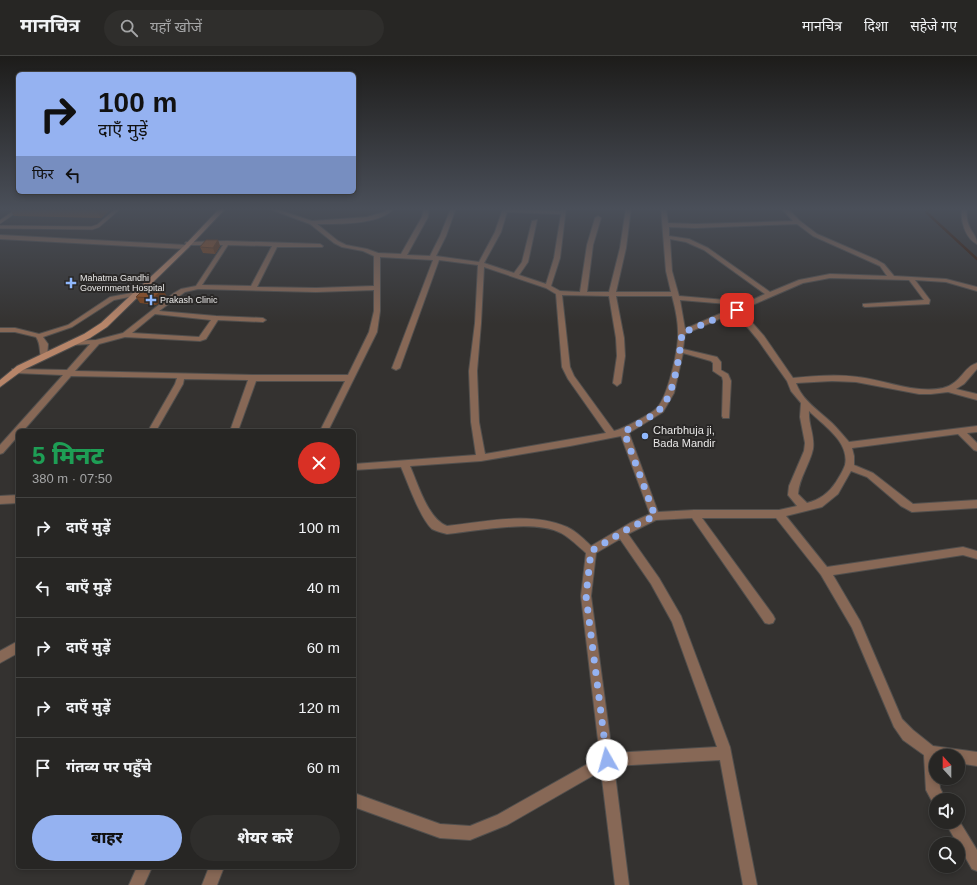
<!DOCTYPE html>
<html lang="hi">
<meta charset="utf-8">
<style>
:root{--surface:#272624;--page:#2f2e2c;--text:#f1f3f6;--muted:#a4a5a6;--line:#434341;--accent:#95b2f1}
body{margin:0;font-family:Helvetica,"Noto Sans Devanagari",sans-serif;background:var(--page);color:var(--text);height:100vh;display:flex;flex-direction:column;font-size:15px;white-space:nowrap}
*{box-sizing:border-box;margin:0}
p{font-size:13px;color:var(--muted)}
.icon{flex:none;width:22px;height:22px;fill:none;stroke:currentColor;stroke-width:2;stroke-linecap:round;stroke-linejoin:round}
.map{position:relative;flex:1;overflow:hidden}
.drawer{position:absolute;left:16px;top:373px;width:340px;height:440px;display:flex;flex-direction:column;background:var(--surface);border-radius:6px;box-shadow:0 2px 6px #0003,0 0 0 1px var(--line)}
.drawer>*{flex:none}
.banner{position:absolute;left:16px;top:16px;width:340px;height:122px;border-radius:6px;box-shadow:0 2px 6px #0003,0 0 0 1px var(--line);background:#95b2f1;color:#111;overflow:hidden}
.needle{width:26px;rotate:339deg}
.tools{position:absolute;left:929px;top:693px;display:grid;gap:8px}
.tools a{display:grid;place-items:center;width:36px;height:36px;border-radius:50%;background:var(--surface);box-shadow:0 2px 6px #0003,0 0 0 1px var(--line);font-size:20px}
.pin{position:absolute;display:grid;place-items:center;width:34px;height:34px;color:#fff;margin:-17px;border-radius:8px;box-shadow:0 2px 6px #0006}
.me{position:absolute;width:44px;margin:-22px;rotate:353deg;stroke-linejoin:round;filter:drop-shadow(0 0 3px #0008)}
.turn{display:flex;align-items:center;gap:14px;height:84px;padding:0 16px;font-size:18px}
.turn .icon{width:52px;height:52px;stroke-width:2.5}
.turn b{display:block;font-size:28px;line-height:34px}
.then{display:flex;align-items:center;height:38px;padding:0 16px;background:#0003;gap:8px;font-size:15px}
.round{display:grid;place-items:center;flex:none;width:42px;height:42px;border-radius:21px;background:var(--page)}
.head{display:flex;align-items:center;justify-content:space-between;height:68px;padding:0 16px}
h1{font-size:24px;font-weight:800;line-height:30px;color:#1e9e55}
.button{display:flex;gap:8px;margin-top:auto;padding:8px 16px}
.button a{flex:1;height:46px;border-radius:24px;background:var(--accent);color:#111;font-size:16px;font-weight:800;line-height:46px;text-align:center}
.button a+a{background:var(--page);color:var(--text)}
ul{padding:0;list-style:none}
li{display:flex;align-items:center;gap:12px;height:60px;padding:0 16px;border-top:1px solid var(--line)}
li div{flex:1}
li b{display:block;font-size:15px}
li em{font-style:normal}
header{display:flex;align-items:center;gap:24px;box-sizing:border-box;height:56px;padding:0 20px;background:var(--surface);border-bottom:1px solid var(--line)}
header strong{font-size:19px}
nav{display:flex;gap:22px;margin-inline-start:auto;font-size:14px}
.search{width:280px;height:36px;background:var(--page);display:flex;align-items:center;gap:10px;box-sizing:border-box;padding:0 14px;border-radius:22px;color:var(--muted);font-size:15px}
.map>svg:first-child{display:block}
</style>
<header>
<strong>मानचित्र</strong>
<div class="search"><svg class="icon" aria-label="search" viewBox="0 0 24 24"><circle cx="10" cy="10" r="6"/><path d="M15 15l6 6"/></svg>यहाँ खोजें</div>
<nav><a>मानचित्र</a><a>दिशा</a><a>सहेजे गए</a></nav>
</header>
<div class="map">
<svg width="977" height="829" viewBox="0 0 977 829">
<rect width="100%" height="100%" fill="#343230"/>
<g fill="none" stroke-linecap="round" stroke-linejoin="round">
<path stroke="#371500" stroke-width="2.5" d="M932,152L926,156L977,203"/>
<defs>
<path id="lane" d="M0,166L20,152
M0,171L92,172L98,170L119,152"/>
<path id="street" d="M267,152H273L312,165L367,161L384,156L389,152H394C382,169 337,168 317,168L338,185L346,189L367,193L378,197L401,198L422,161L424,152H429L428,161L407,199L430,200L440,180L451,152H456L446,180L436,200L479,206L495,176L503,152L561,155L562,152H566L560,202L551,230L560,235L580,236L587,189L595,162L598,160L601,162L593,189L587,236H609L620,192L626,152H631L626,192L616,236H671L666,215L661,152H666L668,167L695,168L793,165L781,152H787L800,165L817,178L877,204L884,208L894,220L946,223L977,231V235L946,226L915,224L930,244L929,248L865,251L863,250V248L924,244L909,224L830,222L803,227L741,254L764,280L793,322C814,320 836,318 858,321C885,324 915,338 943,332C962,327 963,311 977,307V313L964,328L956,333L977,338V344L948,336L931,338H919L856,326L832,325L796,327C802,344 819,355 832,367C838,373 843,379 849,386L977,370V376L967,377L977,387V395L974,394L958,378L852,392L854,400V409L873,417L913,448L977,444V452L912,456L901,450L867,421L851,415L838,438L822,451L786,460L827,511L963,491L977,495V503L963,499L833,519L860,565L902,663L913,674L933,690L977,696V710L958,707V700H936V722H939L940,732L946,744H936V750L934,749L926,734L924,699L903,684L894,671L852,572L821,519L776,462H702L773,559L775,563L773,567L769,568L765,567L692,462L656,464L628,478L659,522L681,560L730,691L757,829H743L720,704L614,710L629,829H615L601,715L507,769L470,784L440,782L354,751V737L440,768L470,770L497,759L600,701L581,540L586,497C578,490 570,482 561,477C533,463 478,475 447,478C443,477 436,475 432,473C420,462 408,427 401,411L354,414V408L476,399L471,366L469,315L475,267L478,209L439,204L400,312L396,314L392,312L433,204L380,201V255L377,276L328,375H320L345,325H256L238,375H230L248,324L184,323L183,328L156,375H148L175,328L177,322L71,320L23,375H18V380L3,397L0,398V389L63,319L15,317H12V313L67,314L90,288L72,289L68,287L69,285L96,284L123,277L174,237L181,233L196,230L223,189H188L185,187L186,186L227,185L320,188L323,190L322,191H277L257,231L316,232L374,230V200L363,195L342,191L334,187L310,168ZM507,156L561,158L554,202L546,228L519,219L528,206L537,164L532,165L522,206L514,217L484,207L501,176ZM797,168L813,180L880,210L887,220L830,218L799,224L770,236L708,192L689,183L669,180V171L695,172ZM670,183L686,186L704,194L765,238L748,246L679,240L672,215ZM228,189L272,190L251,230L202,229ZM484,211L546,232L556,238L562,311L568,323L606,377L485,398L479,366L477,315L481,267ZM198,233L316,236L374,234V255L369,276L348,319H253L75,315L99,288L125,281L200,285L206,283L218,264L263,266L266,264L263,262L216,260L159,255L185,236ZM562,239L609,240L616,282L617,300L613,327L617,330L621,327L625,300L624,282L616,240H672C675,251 678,264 678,276C679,292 668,340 657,352C651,358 623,373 614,375L574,320L570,311ZM680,244L740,249L685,273ZM735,256L758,284L787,325L791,335L801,347L800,361L805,387L804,395L789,430L788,439L797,450L779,454H694L658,456L629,377L663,356L674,337L683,297L711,305L713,307V315L722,321L723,325L722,360L723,362H729L731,325L728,318L721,314V306L717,301L683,293L685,278ZM155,258L211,264L199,281L132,277ZM809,355C823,369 850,386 845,409C843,415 839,421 836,426C829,437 819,444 807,447L798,438C799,422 810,408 813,393C815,380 808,368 809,355ZM621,380L650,458L630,467L591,490C584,483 576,475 567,471C530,455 485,466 447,470C428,463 418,428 410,410L481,405L570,390ZM620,483L651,528L672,566L717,691L612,697L591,540L596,497Z
M962,152H967C966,159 967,166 970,172C973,178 977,181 977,188C965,182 960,164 962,152Z
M0,179L186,189L189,191L186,193L0,183Z
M137,236L140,238L139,239L114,244L72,271L43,281L48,288L47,301H41C39,294 41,289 36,281L15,276H0V272H15L39,278L68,269L110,241Z
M18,439V447L0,448V440Z
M18,585V597L0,607V595Z
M958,763L977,794V815L972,813L945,766H958Z
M137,811H152L144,829H129Z
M209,811H224L217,829H202Z"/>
<path id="secondary" d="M220,152H226L188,192L107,271L90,282L23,314L0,331V324L17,310L84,278L101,267L184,190Z"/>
</defs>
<use href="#lane" stroke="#514f4d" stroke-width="4.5"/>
<use href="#street" stroke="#514f4d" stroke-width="2"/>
<use href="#secondary" stroke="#514f4d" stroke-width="2"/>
<use href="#lane" stroke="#876856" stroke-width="3"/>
<use href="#street" fill="#876856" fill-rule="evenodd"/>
<use href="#secondary" fill="#b78569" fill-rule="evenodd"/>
</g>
<path fill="#7f451e" d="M9,152H112L101,162L14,160Z
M218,184L220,190L215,198L203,197L200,191Z
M163,234L167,241L156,249L140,247L136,241Z"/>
<path fill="#683818" d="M95,152H112L101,162Z
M218,184L220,190L215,198L213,192Z
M163,234L167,241L156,249L153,242Z"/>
<path fill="#945023" stroke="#683818" d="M206,184H218L213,192L200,191Z
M144,233L163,234L153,242L136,241Z"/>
<linearGradient id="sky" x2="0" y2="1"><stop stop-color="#1d1c1a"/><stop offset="0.57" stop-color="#4a4f59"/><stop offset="1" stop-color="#4a4f59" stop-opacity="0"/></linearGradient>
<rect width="977" height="268" fill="url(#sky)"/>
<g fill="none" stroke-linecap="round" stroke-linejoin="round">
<path stroke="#95b2f1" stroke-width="7" stroke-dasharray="0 12.6" d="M607,704L586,540L591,495L633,470L655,460L624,376C635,369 649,363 659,354C674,342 680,297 682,277L737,254"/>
</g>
<g fill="#90b8fd" stroke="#2a2827" stroke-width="1.5">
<path d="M69 221h4v4h4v4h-4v4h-4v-4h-4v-4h4z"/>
<path d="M149 238h4v4h4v4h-4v4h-4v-4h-4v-4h4z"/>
<circle cx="645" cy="380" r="4"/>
</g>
<g text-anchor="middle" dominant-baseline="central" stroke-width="4" stroke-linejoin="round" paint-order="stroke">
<g font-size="9" fill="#e8e7e6" stroke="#2a2827" text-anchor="start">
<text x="80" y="222">Mahatma Gandhi<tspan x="80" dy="10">Government Hospital</tspan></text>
<text x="160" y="244">Prakash Clinic</text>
</g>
<g font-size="11" fill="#e8e7e6" stroke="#2a2827" text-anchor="start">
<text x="653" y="374">Charbhuja ji,<tspan x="653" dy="13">Bada Mandir</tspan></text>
</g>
</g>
</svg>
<div class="tools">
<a><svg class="needle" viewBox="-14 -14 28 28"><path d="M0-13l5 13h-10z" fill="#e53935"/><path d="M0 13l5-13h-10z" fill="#a4a5a6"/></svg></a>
<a><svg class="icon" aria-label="sound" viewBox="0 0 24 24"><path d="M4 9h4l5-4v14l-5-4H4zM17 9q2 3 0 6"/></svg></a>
<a><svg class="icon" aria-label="search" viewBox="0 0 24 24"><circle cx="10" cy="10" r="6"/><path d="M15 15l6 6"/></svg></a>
</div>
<div class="pin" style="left:737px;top:254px;background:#d93025"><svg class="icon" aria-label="arrive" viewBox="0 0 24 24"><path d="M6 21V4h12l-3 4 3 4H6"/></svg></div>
<svg class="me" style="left:607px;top:704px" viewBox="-20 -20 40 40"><circle r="19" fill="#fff"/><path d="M0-13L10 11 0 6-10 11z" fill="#95b2f1"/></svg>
<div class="banner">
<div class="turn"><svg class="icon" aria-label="right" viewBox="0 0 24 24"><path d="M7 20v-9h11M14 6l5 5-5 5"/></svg><div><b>100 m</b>दाएँ मुड़ें</div></div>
<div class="then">फिर<svg class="icon" aria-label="left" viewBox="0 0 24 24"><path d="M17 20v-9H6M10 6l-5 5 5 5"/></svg></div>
</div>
<section class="drawer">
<div class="head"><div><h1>5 मिनट</h1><p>380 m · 07:50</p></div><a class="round" style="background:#d93025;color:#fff"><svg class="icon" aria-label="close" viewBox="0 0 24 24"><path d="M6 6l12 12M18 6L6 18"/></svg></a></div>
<ul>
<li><svg class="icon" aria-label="right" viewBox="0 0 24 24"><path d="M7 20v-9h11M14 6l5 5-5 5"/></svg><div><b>दाएँ मुड़ें</b></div><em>100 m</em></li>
<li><svg class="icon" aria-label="left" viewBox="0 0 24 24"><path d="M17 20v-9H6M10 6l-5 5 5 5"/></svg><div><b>बाएँ मुड़ें</b></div><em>40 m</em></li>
<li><svg class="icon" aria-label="right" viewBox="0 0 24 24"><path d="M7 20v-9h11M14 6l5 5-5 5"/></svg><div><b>दाएँ मुड़ें</b></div><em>60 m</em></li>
<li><svg class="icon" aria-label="right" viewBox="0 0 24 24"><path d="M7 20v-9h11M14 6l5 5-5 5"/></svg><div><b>दाएँ मुड़ें</b></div><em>120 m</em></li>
<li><svg class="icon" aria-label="arrive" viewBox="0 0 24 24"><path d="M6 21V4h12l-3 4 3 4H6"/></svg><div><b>गंतव्य पर पहुँचे</b></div><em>60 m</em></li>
</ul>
<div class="button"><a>बाहर</a><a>शेयर करें</a></div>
</section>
</div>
